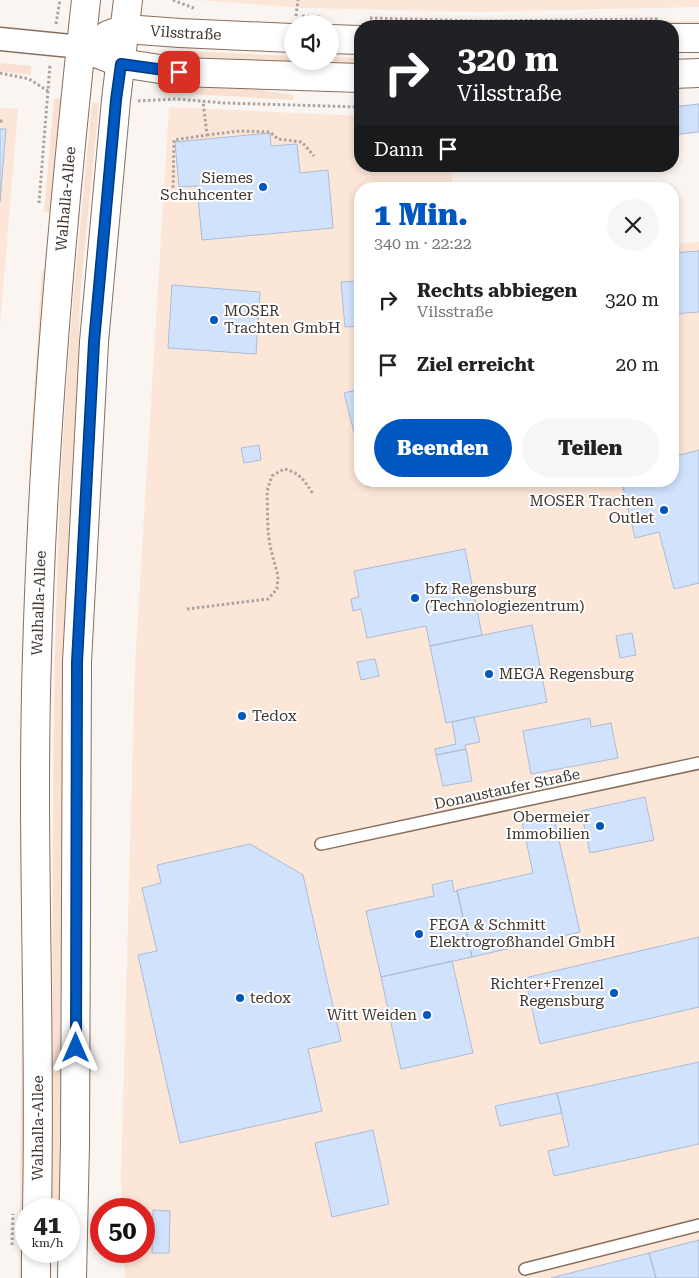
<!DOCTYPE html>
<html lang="de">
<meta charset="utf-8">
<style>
:root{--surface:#fff;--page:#f6f6f6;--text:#222;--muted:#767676;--accent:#0057c0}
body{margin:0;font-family:"Roboto Serif",serif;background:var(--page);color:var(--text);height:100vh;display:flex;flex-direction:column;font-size:19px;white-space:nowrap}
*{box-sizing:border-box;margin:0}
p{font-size:16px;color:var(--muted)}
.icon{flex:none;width:28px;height:28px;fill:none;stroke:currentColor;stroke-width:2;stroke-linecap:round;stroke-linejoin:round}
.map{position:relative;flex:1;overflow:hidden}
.side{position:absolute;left:354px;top:182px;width:325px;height:305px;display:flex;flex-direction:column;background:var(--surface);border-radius:20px;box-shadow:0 2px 8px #0003}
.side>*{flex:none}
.guide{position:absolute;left:354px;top:20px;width:325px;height:152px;border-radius:20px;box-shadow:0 2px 8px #0003;background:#202124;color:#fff;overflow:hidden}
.fabs{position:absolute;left:284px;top:15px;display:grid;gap:10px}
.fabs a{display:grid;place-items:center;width:55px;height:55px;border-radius:50%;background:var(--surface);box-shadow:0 2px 8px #0003;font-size:25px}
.speed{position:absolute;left:15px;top:1198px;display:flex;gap:10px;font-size:25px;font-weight:700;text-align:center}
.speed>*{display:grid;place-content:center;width:65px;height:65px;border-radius:50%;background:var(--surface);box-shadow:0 2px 8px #0003;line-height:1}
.speed small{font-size:12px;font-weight:400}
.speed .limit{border:8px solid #d22;background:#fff;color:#111}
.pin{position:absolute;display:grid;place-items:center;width:42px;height:42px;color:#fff;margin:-21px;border-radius:10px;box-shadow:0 2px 8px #0006}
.me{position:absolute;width:55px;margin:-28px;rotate:0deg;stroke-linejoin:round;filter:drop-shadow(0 0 4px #0008)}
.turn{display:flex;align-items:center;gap:18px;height:105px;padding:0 20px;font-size:22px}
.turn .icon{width:65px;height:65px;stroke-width:2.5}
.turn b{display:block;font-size:35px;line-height:42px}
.then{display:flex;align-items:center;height:48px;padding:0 20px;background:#0003;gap:10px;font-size:19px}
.round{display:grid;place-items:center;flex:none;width:52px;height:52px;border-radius:26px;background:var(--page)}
.headline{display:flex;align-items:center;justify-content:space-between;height:85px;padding:0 20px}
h1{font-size:30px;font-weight:800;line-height:38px;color:var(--accent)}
.primary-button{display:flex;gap:10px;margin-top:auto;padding:10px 20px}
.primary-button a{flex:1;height:58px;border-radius:30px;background:var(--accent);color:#fff;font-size:20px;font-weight:800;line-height:58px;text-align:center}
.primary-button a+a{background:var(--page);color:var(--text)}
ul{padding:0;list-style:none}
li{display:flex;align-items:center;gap:15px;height:65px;padding:0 20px}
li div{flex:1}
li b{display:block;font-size:19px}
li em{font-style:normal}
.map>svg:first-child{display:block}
</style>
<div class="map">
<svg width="699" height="1278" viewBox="0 0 699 1278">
<rect width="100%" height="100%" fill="#fbf5f1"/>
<path fill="#fce6d8" d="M197,0H699V7L480,12L305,8Z
M169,107L360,116V166H451L453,189H360V481H672L673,244L699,242V1278H125L124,1251H144V1209H122L121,1177L135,665Z
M0,108L18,109L0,326Z"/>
<path fill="#f9e1d1" d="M387,21L475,23V26H411L387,23Z
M699,21V29L672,26H518V23Z
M190,51L292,56V61H330V57L360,58V65L190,58Z
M0,63L31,66V75L0,71Z
M189,83L243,85L266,91L294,95L293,100L189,94Z
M63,98L61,177L50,213L44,211L54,99Z
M92,103H99L80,295L75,503L66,1209H52C54,958 49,708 62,458C68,339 81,221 92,103Z
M42,270L51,271L38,471H29Z
M23,928L26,1251L29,1278H19Z"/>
<path fill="#d1e2fc" stroke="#abbcd6" d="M699,104V132L672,135V107Z
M0,129H6L0,202Z
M270,133L271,146L297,144L300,173L328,170L333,228L202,240L197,186L179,187L175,142Z
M599,184L600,189H553Z
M699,251V312L672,314V253Z
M360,281V326L345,327L341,282Z
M172,285L260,292L256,354L168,348Z
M360,389V456L344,393Z
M259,445L261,460L244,463L241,448Z
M699,450V583L674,589L659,532L635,538L623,487L647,481H672V457Z
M366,481H389L368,487Z
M465,549L482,635L430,646L426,626L367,638L361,609L353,611L351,599L359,597L354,571Z
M532,625L547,702L446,723L430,646Z
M632,633L636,655L620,658L616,636Z
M375,659L379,676L361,680L357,662Z
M474,717L480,742L465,745L466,749L436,755L435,749L456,744L452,722Z
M590,718L591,727L611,723L618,758L531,774L523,731Z
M466,749L472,781L443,786L436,755Z
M645,797L654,840L590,853L581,811Z
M553,814L580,932L472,957L457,890L533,873L522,822Z
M250,844L303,875L341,1041L308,1049L322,1111L180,1143L138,955L157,951L142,888L161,883L157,865Z
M452,880L454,892L457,891L472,957L381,977L366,911L434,896L432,885Z
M699,937V1007L540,1044L525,978Z
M452,961L473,1053L401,1069L381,977Z
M699,1062V1144L554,1176L548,1151L569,1146L557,1093Z
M557,1093L562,1113L500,1126L495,1106Z
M373,1130L389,1204L332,1217L315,1143Z
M153,1210L170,1211L169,1253H152Z
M699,1240V1278H656L649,1253Z
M649,1253L656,1278H551Z"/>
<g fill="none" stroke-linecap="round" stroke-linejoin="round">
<defs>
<path id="lane" d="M321,844L699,763
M525,1269L699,1225"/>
<path id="street" d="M0,39L81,47"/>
<g id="secondary">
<path id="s1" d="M108,35L125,29L180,33L292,38"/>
<path d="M672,38H699"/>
<path d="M330,39L360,40"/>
<path d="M81,47L121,63L179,72L360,78"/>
<path d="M672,74L699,73"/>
<path id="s2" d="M37,1209C41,1024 31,840 37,655C43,437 62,217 86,0"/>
<path d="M36,1278V1251"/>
<path d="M72,1278L75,1144L77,662L94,342L116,100L128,0"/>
</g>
</defs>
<use href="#lane" stroke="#886e5d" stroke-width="14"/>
<use href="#street" stroke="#886e5d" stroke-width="25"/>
<use href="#secondary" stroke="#886e5d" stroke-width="30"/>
<path stroke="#aba39e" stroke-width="3" stroke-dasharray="2.5 2.5" stroke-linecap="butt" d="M173,0L196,9
M296,16L298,0
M302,16L321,17
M370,18L480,21L658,19
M56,24L60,0
M0,73L29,79L48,91
M138,101L176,99L224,103L360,107
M0,121H3
M207,135L240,131L270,132L278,139L302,142L314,156
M176,197L173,192L174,140L207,135L203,101
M39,203L50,65
M187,609L268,599L277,589L278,576L270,546L268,531L267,491L272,476L284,469C299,472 305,481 313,494
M12,1245L13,1214"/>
<use href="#lane" stroke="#fff" stroke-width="11"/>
<use href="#street" stroke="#fff" stroke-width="22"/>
<use href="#secondary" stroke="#fff" stroke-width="28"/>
</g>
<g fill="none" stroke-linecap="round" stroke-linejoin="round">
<defs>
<path id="route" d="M76,1048L77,662L94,342L116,100L121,64L179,72"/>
</defs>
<use href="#route" stroke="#00397d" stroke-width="12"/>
<use href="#route" stroke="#0057c0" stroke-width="9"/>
</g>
<g fill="#0057c0" stroke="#fff" stroke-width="2">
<circle cx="263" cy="187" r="5"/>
<circle cx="214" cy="320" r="5"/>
<circle cx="664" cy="510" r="5"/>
<circle cx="415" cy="598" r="5"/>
<circle cx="489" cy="674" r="5"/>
<circle cx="242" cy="716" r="5"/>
<circle cx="600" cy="826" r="5"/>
<circle cx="419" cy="934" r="5"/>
<circle cx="614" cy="993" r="5"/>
<circle cx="240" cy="998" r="5"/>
<circle cx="427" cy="1015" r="5"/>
</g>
<g text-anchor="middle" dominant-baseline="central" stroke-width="4" stroke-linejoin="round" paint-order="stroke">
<g font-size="15" fill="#3f342d" stroke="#fff">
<text stroke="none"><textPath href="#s1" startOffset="79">Vilsstraße</textPath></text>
<text stroke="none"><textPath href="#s2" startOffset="1011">Walhalla-Allee</textPath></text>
<text stroke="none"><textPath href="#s2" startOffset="606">Walhalla-Allee</textPath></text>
<text transform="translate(507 789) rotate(-12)">Donaustaufer Straße</text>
<text stroke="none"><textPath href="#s2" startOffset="81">Walhalla-Allee</textPath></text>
</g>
<g font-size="15" fill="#3f342d" stroke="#fff" text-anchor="start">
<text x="253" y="178" text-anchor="end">Siemes<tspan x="253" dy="17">Schuhcenter</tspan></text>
<text x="224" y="311">MOSER<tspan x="224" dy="17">Trachten GmbH</tspan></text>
<text x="654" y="501" text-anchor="end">MOSER Trachten<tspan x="654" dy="17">Outlet</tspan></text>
<text x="425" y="589">bfz Regensburg<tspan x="425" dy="17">(Technologiezentrum)</tspan></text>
<text x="499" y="674">MEGA Regensburg</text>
<text x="252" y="716">Tedox</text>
<text x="590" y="817" text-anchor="end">Obermeier<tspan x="590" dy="17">Immobilien</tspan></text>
<text x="429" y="925">FEGA &amp; Schmitt<tspan x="429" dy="17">Elektrogroßhandel GmbH</tspan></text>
<text x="604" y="984" text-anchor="end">Richter+Frenzel<tspan x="604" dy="17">Regensburg</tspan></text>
<text x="250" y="998">tedox</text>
<text x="417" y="1015" text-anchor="end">Witt Weiden</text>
</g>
</g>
</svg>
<div class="fabs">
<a><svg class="icon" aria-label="sound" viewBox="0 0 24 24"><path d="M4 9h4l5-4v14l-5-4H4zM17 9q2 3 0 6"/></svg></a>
</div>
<div class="speed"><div>41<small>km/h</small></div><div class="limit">50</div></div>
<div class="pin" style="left:179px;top:72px;background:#d93025"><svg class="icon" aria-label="arrive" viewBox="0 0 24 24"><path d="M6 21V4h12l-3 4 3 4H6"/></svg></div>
<svg class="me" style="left:76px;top:1048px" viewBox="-20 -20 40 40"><path d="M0-17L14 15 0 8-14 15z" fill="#0057c0" stroke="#fff" stroke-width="4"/></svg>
<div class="guide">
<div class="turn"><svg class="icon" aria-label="right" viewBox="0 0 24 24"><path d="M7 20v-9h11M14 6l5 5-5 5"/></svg><div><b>320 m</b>Vilsstraße</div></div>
<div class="then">Dann<svg class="icon" aria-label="arrive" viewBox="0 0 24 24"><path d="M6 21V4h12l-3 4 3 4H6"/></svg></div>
</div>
<section class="side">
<div class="headline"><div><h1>1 Min.</h1><p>340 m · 22:22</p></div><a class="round"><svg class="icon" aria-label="close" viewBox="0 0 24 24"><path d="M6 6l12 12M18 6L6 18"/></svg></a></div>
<ul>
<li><svg class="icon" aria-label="right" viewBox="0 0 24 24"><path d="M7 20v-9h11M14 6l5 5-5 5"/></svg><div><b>Rechts abbiegen</b><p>Vilsstraße</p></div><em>320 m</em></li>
<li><svg class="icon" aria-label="arrive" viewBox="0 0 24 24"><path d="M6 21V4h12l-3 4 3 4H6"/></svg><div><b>Ziel erreicht</b></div><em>20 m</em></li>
</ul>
<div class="primary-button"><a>Beenden</a><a>Teilen</a></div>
</section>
</div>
